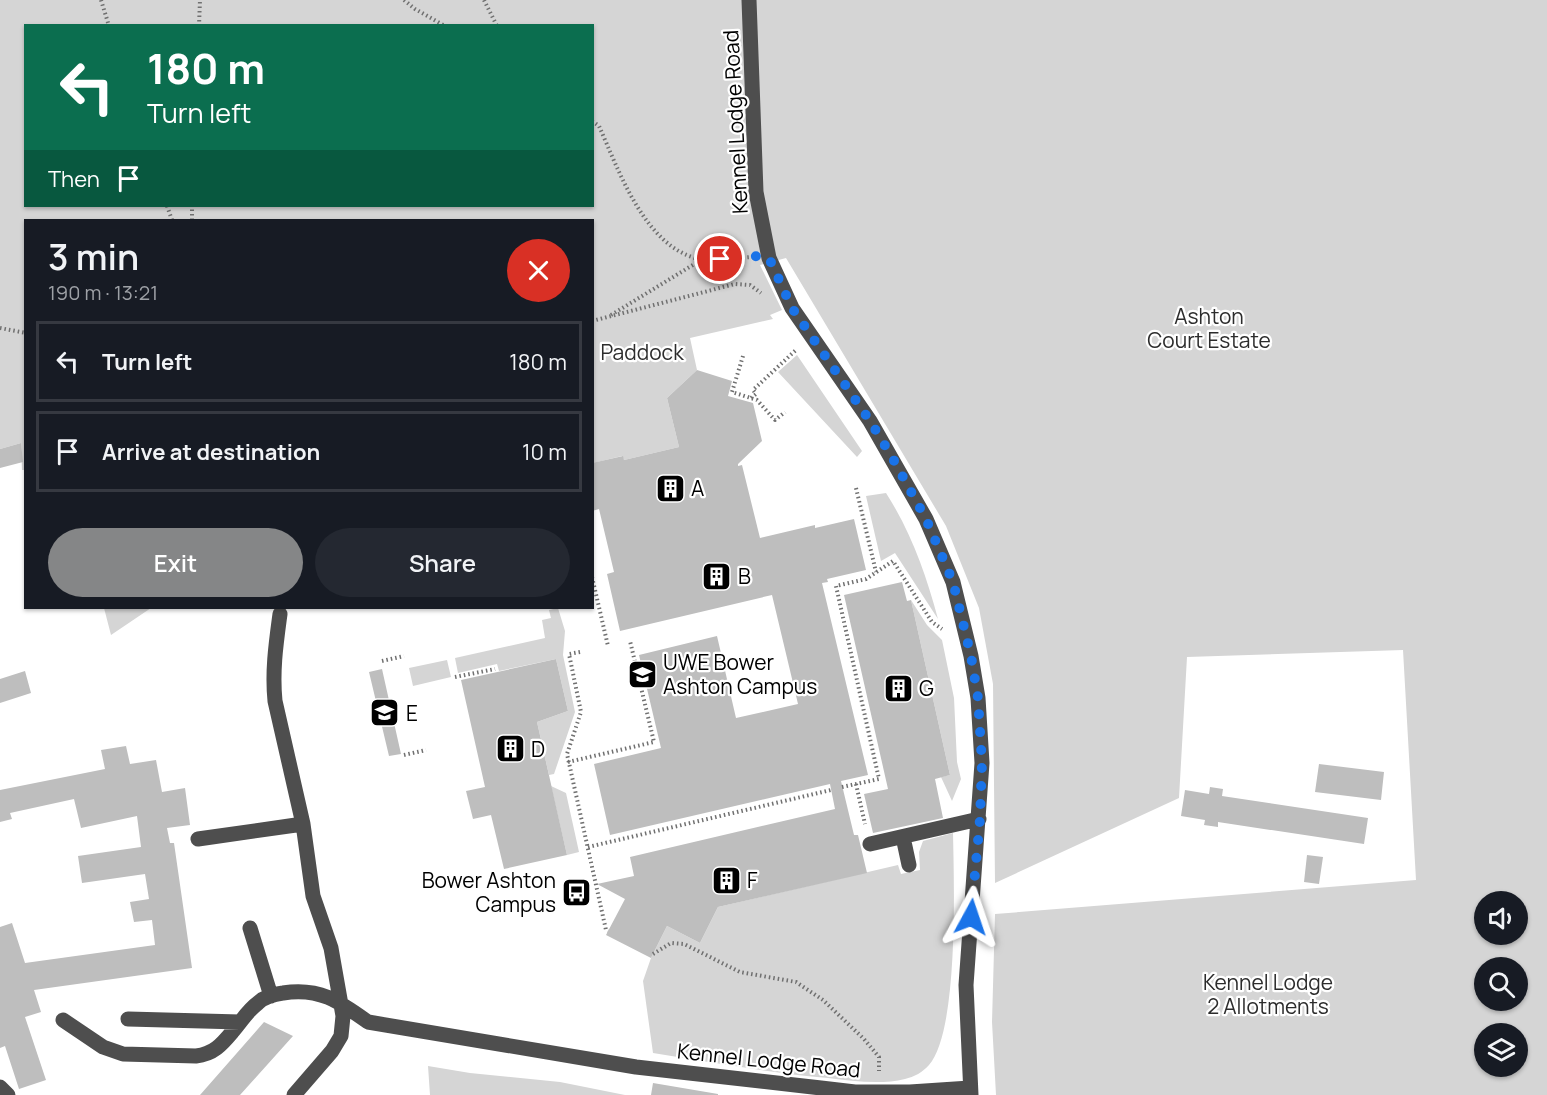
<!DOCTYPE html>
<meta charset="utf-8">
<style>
:root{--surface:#171b24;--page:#242831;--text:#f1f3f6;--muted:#9ea1a6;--line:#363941;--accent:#858687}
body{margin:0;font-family:Manrope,sans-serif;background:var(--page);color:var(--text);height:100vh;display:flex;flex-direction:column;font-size:22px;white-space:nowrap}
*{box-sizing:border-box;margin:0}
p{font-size:20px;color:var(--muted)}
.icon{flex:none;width:33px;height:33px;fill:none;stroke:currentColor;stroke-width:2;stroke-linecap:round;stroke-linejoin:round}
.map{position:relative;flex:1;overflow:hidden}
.panel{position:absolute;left:24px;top:219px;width:570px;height:390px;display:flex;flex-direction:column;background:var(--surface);border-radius:0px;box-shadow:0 2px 4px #0004}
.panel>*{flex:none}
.hud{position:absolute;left:24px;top:24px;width:570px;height:183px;border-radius:0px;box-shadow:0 2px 4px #0004;background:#0b6e4f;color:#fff;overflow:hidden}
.fabs{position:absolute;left:1474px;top:891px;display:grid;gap:12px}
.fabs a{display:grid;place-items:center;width:54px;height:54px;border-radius:50%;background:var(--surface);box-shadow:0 2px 4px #0004;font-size:30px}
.pin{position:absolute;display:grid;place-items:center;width:51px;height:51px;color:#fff;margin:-26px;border:3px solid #fff;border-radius:50%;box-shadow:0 2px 6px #0007}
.me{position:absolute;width:66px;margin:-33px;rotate:5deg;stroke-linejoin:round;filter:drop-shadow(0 0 4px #0008)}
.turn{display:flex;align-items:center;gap:21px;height:126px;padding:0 24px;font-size:27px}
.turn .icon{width:78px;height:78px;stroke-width:2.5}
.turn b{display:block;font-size:42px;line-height:51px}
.then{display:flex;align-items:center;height:57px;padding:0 24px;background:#0003;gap:12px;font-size:22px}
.round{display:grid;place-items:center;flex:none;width:63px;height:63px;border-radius:32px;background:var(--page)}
.head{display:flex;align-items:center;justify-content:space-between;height:102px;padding:0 24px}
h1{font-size:36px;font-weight:600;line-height:45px}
.cta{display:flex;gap:12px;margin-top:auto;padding:12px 24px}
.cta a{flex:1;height:69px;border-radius:36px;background:var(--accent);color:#fff;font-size:24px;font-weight:600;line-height:69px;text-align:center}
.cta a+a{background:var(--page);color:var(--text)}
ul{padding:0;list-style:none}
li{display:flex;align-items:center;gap:18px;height:81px;margin:0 12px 9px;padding:0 12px;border:3px solid var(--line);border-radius:0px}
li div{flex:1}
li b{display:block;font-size:22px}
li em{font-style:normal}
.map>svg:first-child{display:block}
</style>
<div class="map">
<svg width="1547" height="1095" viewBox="0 0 1547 1095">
<rect width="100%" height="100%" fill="#fff"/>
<path fill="#d5d5d5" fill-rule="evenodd" d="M0,0H1547V1095H996L992,1022L995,914L1416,880L1403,650L1187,657L1179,798L995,883L993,684L979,608L946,526L786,258L760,265L782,310L770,315L773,319L690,338L697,370L667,398L679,447L624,460L622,456L593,463L592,220H26L25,470H22L21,443L0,449ZM26,26H592V206H26ZM1485,902H1518V934H1485ZM1485,968H1518V1000H1485ZM1485,1034H1518V1066H1485Z
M797,355L862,451L857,457L778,372Z
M886,493C911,532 926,574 938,619L895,553L881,561L866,496Z
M911,600L927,625L942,640L954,698L957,762L961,779L952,801L941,777L950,775Z
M104,608H151L111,635Z
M558,608L565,631L563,655L575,712L554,774L549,775L537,722L568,711L556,659L499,671L497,664L458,673L455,658L545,638L542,620L551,618L549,610Z
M447,660L451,677L413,686L409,668Z
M551,786L566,793L579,852L567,855Z
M953,833C954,880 959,1031 929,1065C923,1072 914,1077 905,1079C881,1085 853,1081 828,1078C770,1073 711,1062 653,1053L643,981L651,958L667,926L700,943L718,907L898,865L901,874L920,870L919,852L923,841Z
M428,1066L470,1073L560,1082L625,1095H430Z"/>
<path fill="#bebebe" d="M697,370L732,381L728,396L753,403L762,441L738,464V466L742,465L760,538L815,525V528L854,519L866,570L827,579L828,582L822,583L868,775L841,781L854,835H858L867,873L718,907L700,943L667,926L651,958L606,935L625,899L597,884L634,876L630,857L835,809L830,784L610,835L594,764L661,748L639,655L717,636L736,718L798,704L772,595L620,631L607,574L614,572L599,509L592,511V463L623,456L624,460L679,447L667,398Z
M21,443L23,462L0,468V449Z
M902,582L907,601L911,600L950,775L935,779L943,818L873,833L864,794L888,789L844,595Z
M556,659L568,711L537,722L567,855L504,869L491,815L473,819L466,791L485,787L461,680Z
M382,669L401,754L389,756L369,672Z
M25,671L31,693L0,703V679Z
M126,746L130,764L156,760L162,792L185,788L190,825L167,828L170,843H174L192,968L34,990L41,1012L25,1017L46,1080L19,1089L5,1046L0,1048V927L12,923L25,963L155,945L152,920L134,922L130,902L149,899L145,874L82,883L78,856L141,847L137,816L81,828L74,799L10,813L12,819L0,822V790L105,769L101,750Z
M1319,764L1384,772L1381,800L1315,792Z
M1210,787L1223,789L1222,796L1368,818L1364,844L1218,822V827L1204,825L1205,820L1181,816L1185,790L1209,794Z
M1307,855L1323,857L1319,884L1304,882Z
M264,1022L293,1036L240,1095H200Z
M653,1083L718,1094V1095H651Z"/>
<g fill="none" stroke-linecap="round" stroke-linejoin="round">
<path stroke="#707070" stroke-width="4" stroke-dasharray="1.5 3" stroke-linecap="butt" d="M101,0L109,26
M404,0L415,9L445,26
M484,0L497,26
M199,26L200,0
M592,121L599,126C619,171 645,247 699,259C714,263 735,258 751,257
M167,206L172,220
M192,220V206
M611,315L701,260
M592,321L735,284L750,285L761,293
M0,328L26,333
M743,356L732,392L757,400L775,420L785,412
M751,398L756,394L753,390L797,349
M856,488L876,572
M592,577L608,646
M580,652L569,654L581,712L567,754L606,930L608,931
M382,661L404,656
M455,677L495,669
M404,755L426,750
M568,762L654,742L630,641
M856,784L865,824
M842,787L879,779L836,586L866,579L893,561L932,622L942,629
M588,847L831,790
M653,954L671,943L684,944L740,972L796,982L823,1000L864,1039L879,1057V1071"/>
<path stroke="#4e4e4e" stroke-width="15" d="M749,0L756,192L769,258L792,308L870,421L926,519L953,582L971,656L978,698L982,763L966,985L971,1095
M280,614C276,644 272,671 275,701L303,824L313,896L331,948L343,1016L341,1036L332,1051L294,1095
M903,837L909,865
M198,839L303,824
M870,844L979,819
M250,928L271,996
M128,1019L240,1022
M63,1020L103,1047L123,1054L196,1056C214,1054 222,1044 233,1031C241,1022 248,1010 258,1003C264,997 275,994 283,993C320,987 340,1002 368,1022L636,1067L821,1088L855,1092H910L970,1088
M0,1087L8,1095"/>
</g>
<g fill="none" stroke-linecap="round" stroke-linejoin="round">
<path stroke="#1a73e8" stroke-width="10" stroke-dasharray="0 18" d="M720,259L758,256L769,258L792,308L870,421L892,457L926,519L953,582L971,656L978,698L982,763L980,819L971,917"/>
</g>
<defs>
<symbol id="building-square" viewBox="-11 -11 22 22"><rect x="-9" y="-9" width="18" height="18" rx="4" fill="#000" stroke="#fff"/><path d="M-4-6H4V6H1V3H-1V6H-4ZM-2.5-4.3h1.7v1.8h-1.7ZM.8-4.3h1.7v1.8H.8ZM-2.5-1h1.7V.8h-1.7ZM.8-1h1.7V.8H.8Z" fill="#fff"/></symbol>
<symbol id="university-square" viewBox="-11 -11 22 22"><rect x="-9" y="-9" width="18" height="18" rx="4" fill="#000" stroke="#fff"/><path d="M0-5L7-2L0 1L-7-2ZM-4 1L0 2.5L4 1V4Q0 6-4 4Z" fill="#fff"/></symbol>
<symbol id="bus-square" viewBox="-11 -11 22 22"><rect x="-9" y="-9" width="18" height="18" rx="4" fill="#000" stroke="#fff"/><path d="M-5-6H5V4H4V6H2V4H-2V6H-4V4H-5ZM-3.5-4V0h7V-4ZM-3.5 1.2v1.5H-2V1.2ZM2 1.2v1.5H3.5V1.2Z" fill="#fff"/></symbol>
</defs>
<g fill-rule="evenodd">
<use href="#building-square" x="654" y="472" width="33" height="33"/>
<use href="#building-square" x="700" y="560" width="33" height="33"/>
<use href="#university-square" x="626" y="658" width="33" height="33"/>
<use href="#building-square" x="882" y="672" width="33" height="33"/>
<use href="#university-square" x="368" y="696" width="33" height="33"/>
<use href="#building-square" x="494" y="732" width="33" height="33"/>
<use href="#building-square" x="710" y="864" width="33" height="33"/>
<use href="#bus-square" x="560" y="876" width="33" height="33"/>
</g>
<g text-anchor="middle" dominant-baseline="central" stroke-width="4.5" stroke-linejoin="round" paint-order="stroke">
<g font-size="21" fill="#000" stroke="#fff">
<text transform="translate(735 122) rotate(-93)">Kennel Lodge Road</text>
<text transform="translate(769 1060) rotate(6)">Kennel Lodge Road</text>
</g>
<g font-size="21" fill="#2c2c2c" stroke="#fff">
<text x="1209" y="316">Ashton<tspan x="1209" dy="24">Court Estate</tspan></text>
<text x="642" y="352">Paddock</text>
<text x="1268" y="982">Kennel Lodge<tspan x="1268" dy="24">2 Allotments</tspan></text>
</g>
<g font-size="21" fill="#000" stroke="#fff" text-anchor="start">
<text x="691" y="488">A</text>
<text x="738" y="576">B</text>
<text x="663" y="662">UWE Bower<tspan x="663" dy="24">Ashton Campus</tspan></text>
<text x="919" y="688">G</text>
<text x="406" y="713">E</text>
<text x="531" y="749">D</text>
<text x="556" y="880" text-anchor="end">Bower Ashton<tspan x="556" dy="24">Campus</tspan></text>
<text x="747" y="880">F</text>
</g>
</g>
</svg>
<div class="fabs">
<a><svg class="icon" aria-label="sound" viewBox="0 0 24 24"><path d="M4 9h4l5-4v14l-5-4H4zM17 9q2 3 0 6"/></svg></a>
<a><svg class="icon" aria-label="search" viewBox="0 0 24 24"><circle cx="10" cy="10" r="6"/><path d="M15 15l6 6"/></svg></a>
<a><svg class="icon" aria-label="layers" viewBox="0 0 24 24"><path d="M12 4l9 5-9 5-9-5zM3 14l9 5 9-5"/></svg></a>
</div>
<div class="pin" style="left:720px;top:259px;background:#d93025"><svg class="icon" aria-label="arrive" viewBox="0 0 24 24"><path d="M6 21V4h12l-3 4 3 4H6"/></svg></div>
<svg class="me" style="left:971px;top:917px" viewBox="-20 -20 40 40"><path d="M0-17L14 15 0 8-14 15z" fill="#1a73e8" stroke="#fff" stroke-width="4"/></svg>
<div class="hud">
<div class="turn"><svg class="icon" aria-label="left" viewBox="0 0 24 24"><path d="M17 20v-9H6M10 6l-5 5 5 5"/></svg><div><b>180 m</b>Turn left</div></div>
<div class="then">Then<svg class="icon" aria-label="arrive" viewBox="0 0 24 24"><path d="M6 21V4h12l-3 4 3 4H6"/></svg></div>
</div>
<section class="panel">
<div class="head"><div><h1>3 min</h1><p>190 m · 13:21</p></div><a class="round" style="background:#d93025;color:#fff"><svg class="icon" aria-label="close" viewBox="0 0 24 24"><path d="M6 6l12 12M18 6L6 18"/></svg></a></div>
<ul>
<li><svg class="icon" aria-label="left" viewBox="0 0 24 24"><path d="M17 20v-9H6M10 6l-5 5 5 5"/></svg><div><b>Turn left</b></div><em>180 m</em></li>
<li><svg class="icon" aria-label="arrive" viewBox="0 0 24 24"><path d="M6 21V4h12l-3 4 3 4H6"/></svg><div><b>Arrive at destination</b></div><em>10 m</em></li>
</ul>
<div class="cta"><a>Exit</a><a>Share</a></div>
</section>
</div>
